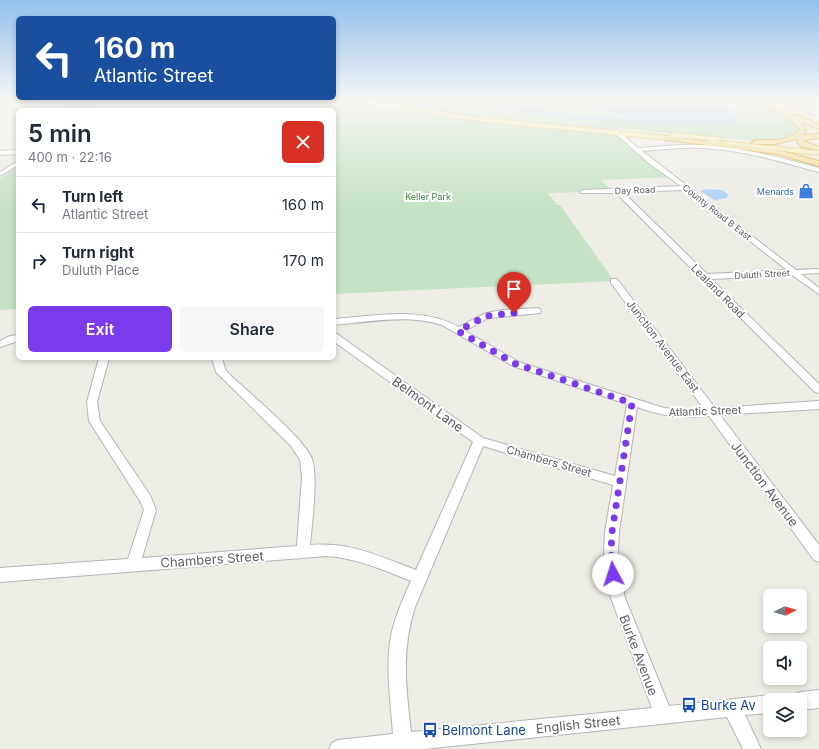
<!DOCTYPE html>
<meta charset="utf-8">
<style>
:root{--surface:#fff;--page:#f6f6f7;--text:#1f2937;--muted:#747a83;--line:#e0e1e3;--accent:#7c3aed}
body{margin:0;font-family:Inter,sans-serif;background:var(--page);color:var(--text);height:100vh;display:flex;flex-direction:column;font-size:15px;white-space:nowrap}
*{box-sizing:border-box;margin:0}
p{font-size:13px;color:var(--muted)}
.icon{flex:none;width:22px;height:22px;fill:none;stroke:currentColor;stroke-width:2;stroke-linecap:round;stroke-linejoin:round}
.map{position:relative;flex:1;overflow:hidden}
.side{position:absolute;left:16px;top:108px;width:320px;height:252px;display:flex;flex-direction:column;background:var(--surface);border-radius:6px;box-shadow:0 2px 6px #0003}
.side>*{flex:none}
.banner{position:absolute;left:16px;top:16px;width:320px;height:84px;border-radius:6px;box-shadow:0 2px 6px #0003;background:#1a4fa0;color:#fff;overflow:hidden}
.needle{width:26px;rotate:85deg}
.fabs{position:absolute;left:763px;top:589px;display:grid;gap:8px}
.fabs a{display:grid;place-items:center;width:44px;height:44px;border-radius:6px;background:var(--surface);box-shadow:0 2px 6px #0003;font-size:20px}
.pin{position:absolute;display:grid;place-items:center;width:34px;height:34px;color:#fff;margin:-41px -17px;border-radius:50% 50% 50% 0;rotate:-45deg;box-shadow:0 0 4px #0007}
.pin .icon{rotate:45deg}
.me{position:absolute;width:44px;margin:-22px;rotate:355deg;stroke-linejoin:round;filter:drop-shadow(0 0 3px #0008)}
.turn{display:flex;align-items:center;gap:14px;height:84px;padding:0 12px;font-size:18px}
.turn .icon{width:52px;height:52px;stroke-width:2.5}
.turn b{display:block;font-size:28px;line-height:34px}
.round{display:grid;place-items:center;flex:none;width:42px;height:42px;border-radius:6px;background:var(--page)}
.head{display:flex;align-items:center;justify-content:space-between;height:68px;padding:0 12px}
h1{font-size:24px;font-weight:600;line-height:30px}
.button{display:flex;gap:8px;margin-top:auto;padding:8px 12px}
.button a{flex:1;height:46px;border-radius:6px;background:var(--accent);color:#fff;font-size:16px;font-weight:600;line-height:46px;text-align:center}
.button a+a{background:var(--page);color:var(--text)}
ul{padding:0;list-style:none}
li{display:flex;align-items:center;gap:12px;height:56px;padding:0 12px;border-top:1px solid var(--line)}
li div{flex:1}
li b{display:block;font-size:15px}
li em{font-style:normal}
.map>svg:first-child{display:block}
</style>
<div class="map">
<svg width="819" height="749" viewBox="0 0 819 749">
<rect width="100%" height="100%" fill="#edece5"/>
<path fill="#c5e2c6" d="M31,100H429L466,107L517,111L573,119L719,125L731,122L727,107L721,100H752L787,116L803,130L789,139L766,142L613,128L622,139L671,177L601,180L609,188L582,189V192L548,193L557,205H560L614,281L334,294V110H40Z
M526,101L560,102L583,105L626,118L625,119C594,118 552,117 524,105Z
M18,165V309L0,310V179Z"/>
<path fill="#aed2f5" fill-rule="evenodd" d="M429,100H721L736,117L731,122L719,125H669L623,121L573,119L517,111L466,107ZM526,101C559,99 589,108 621,115L626,118L625,119C595,118 552,117 524,105Z
M88,105L101,106L95,110H61L63,108H56Z
M707,189L722,190L729,195L726,198L715,200L700,191Z"/>
<g fill="none" stroke-linecap="round" stroke-linejoin="round">
<defs>
<path id="minor" d="M27,100H31L39,110H35Z
M798,100H803L812,110L819,113V116L808,112Z
M617,129L638,148C658,147 679,144 699,145C740,146 780,158 819,168V172C780,162 740,149 700,148C681,147 661,150 642,151L796,270L819,269V273L801,274L819,288V294L792,275L711,279L819,384V393L815,392L616,193H581L580,192L583,190L681,186L651,165L616,134L615,130ZM685,190L787,270L707,274L623,192Z
M18,150V154L0,155V151Z
M18,161V165L0,176V172Z
M611,279H617L715,408L819,401V409L720,415L819,545V562L814,560L709,416C679,418 665,417 637,407L619,532L618,553L620,574L625,598L669,706L770,695L776,698L777,700H770V713L745,715L761,749H743L727,717L424,749H329L332,743L338,740L393,734C391,704 386,672 390,642C393,621 402,601 411,581C383,570 357,558 327,556L0,582V568L128,559L144,510L140,501L89,421L87,402L99,358H109L97,402L100,421L150,495L156,510L142,558L297,546L302,477L300,460L291,446L216,372L212,358H222L225,369L229,374C246,390 306,440 312,459C318,479 312,523 310,545C352,542 378,556 416,570L473,442L336,343L334,341V333L337,334L483,438L615,476L627,404L513,366L442,325C408,314 369,322 334,325V319C374,316 422,306 459,327L486,313L503,310L537,308L540,309L541,311L540,313L488,318L465,331L519,362L664,408L687,410L704,409L611,283ZM483,446L613,485L605,532L604,553L606,574L611,598L652,708L411,732C406,688 401,651 415,607Z
M18,335V341L0,347V341L10,336Z
M819,690V708L800,710V700H792L794,695L800,692Z"/>
<path id="major" d="M341,100H357L476,117L670,136V134L672,133L718,137L721,139L720,140H712L819,151V155L707,143L706,142L709,140L681,138V140L679,141L476,121Z"/>
<path id="highway" d="M756,100H764L792,115H796L819,124V129L801,122L806,129L803,135L819,134V138L803,140L806,142L819,147V151L800,146L796,139L775,144H753L752,142L756,140C770,140 791,142 800,129L788,118Z
M663,136L778,150L819,161V166L777,154L666,140L662,138Z"/>
</defs>
<use href="#minor" stroke="#b2b5b8" stroke-width="2"/>
<use href="#major" stroke="#e0c66b" stroke-width="2"/>
<use href="#highway" stroke="#d7a71c" stroke-width="2"/>
<use href="#minor" fill="#fff" fill-rule="evenodd"/>
<use href="#major" fill="#f5eeb3" fill-rule="evenodd"/>
<use href="#highway" fill="#f0df9a" fill-rule="evenodd"/>
</g>
<linearGradient id="sky" x2="0" y2="1"><stop stop-color="#91c0ed"/><stop offset="0.49" stop-color="#f7f6f3"/><stop offset="1" stop-color="#f7f6f3" stop-opacity="0"/></linearGradient>
<rect width="819" height="205" fill="url(#sky)"/>
<g fill="none" stroke-linecap="round" stroke-linejoin="round">
<path stroke="#7c3aed" stroke-width="7" stroke-dasharray="0 12.6" d="M514,313L486,316L458,331L516,364L632,403L612,532L611,553L613,574"/>
</g>
<defs>
<symbol id="shop-bare" viewBox="-9 -9 18 18"><path d="M-5-2.5h2.3a2.7 3.5 0 0 1 5.4 0H5L5.5 6h-11ZM-1.5-2.5h3a1.5 2.3 0 0 0-3 0Z" fill="#3f7fe0" stroke="#fff" stroke-width="2.5" paint-order="stroke"/></symbol>
<symbol id="bus-bare" viewBox="-9 -9 18 18"><path d="M-5-6H5V4H4V6H2V4H-2V6H-4V4H-5ZM-3.5-4V0h7V-4ZM-3.5 1.2v1.5H-2V1.2ZM2 1.2v1.5H3.5V1.2Z" fill="#1a4fb4" stroke="#fff" stroke-width="2.5" paint-order="stroke"/></symbol>
</defs>
<g fill-rule="evenodd">
<use href="#shop-bare" x="795" y="180" width="22" height="22"/>
<use href="#bus-bare" x="678" y="694" width="22" height="22"/>
<use href="#bus-bare" x="419" y="719" width="22" height="22"/>
</g>
<g text-anchor="middle" dominant-baseline="central" stroke-width="4" stroke-linejoin="round" paint-order="stroke">
<g font-size="9" fill="#5d6064" stroke="#fff">
<text transform="translate(635 190) rotate(-2)">Day Road</text>
<text transform="translate(717 212) rotate(38)">County Road B East</text>
<text transform="translate(762 274) rotate(-3)">Duluth Street</text>
</g>
<g font-size="9" fill="#366cbe" stroke="#fff" text-anchor="end">
<text x="794" y="191">Menards</text>
</g>
<g font-size="9" fill="#408046" stroke="#fff">
<text x="428" y="196">Keller Park</text>
</g>
<g font-size="11" fill="#5d6064" stroke="#fff">
<text transform="translate(718 291) rotate(45)">Lealand Road</text>
<text transform="translate(663 346) rotate(53)">Junction Avenue East</text>
<text transform="translate(705 411) rotate(-2)">Atlantic Street</text>
<text transform="translate(549 461) rotate(16)">Chambers Street</text>
</g>
<g font-size="13" fill="#5d6064" stroke="#fff">
<text transform="translate(428 404) rotate(36)">Belmont Lane</text>
<text transform="translate(765 484) rotate(53)">Junction Avenue</text>
<text transform="translate(212 559) rotate(-4)">Chambers Street</text>
<text transform="translate(639 655) rotate(69)">Burke Avenue</text>
<text transform="translate(578 724) rotate(-6)">English Street</text>
</g>
<g font-size="13" fill="#164399" stroke="#fff" text-anchor="start">
<text x="701" y="705">Burke Av</text>
<text x="442" y="730">Belmont Lane</text>
</g>
</g>
</svg>
<div class="fabs">
<a><svg class="needle" viewBox="-14 -14 28 28"><path d="M0-13l5 13h-10z" fill="#e53935"/><path d="M0 13l5-13h-10z" fill="#747a83"/></svg></a>
<a><svg class="icon" aria-label="sound" viewBox="0 0 24 24"><path d="M4 9h4l5-4v14l-5-4H4zM17 9q2 3 0 6"/></svg></a>
<a><svg class="icon" aria-label="layers" viewBox="0 0 24 24"><path d="M12 4l9 5-9 5-9-5zM3 14l9 5 9-5"/></svg></a>
</div>
<div class="pin" style="left:514px;top:313px;background:#d93025"><svg class="icon" aria-label="arrive" viewBox="0 0 24 24"><path d="M6 21V4h12l-3 4 3 4H6"/></svg></div>
<svg class="me" style="left:613px;top:574px" viewBox="-20 -20 40 40"><circle r="19" fill="#fff"/><path d="M0-13L10 11 0 6-10 11z" fill="#7c3aed"/></svg>
<div class="banner">
<div class="turn"><svg class="icon" aria-label="left" viewBox="0 0 24 24"><path d="M17 20v-9H6M10 6l-5 5 5 5"/></svg><div><b>160 m</b>Atlantic Street</div></div>
</div>
<section class="side">
<div class="head"><div><h1>5 min</h1><p>400 m · 22:16</p></div><a class="round" style="background:#d93025;color:#fff"><svg class="icon" aria-label="close" viewBox="0 0 24 24"><path d="M6 6l12 12M18 6L6 18"/></svg></a></div>
<ul>
<li><svg class="icon" aria-label="left" viewBox="0 0 24 24"><path d="M17 20v-9H6M10 6l-5 5 5 5"/></svg><div><b>Turn left</b><p>Atlantic Street</p></div><em>160 m</em></li>
<li><svg class="icon" aria-label="right" viewBox="0 0 24 24"><path d="M7 20v-9h11M14 6l5 5-5 5"/></svg><div><b>Turn right</b><p>Duluth Place</p></div><em>170 m</em></li>
</ul>
<div class="button"><a>Exit</a><a>Share</a></div>
</section>
</div>
